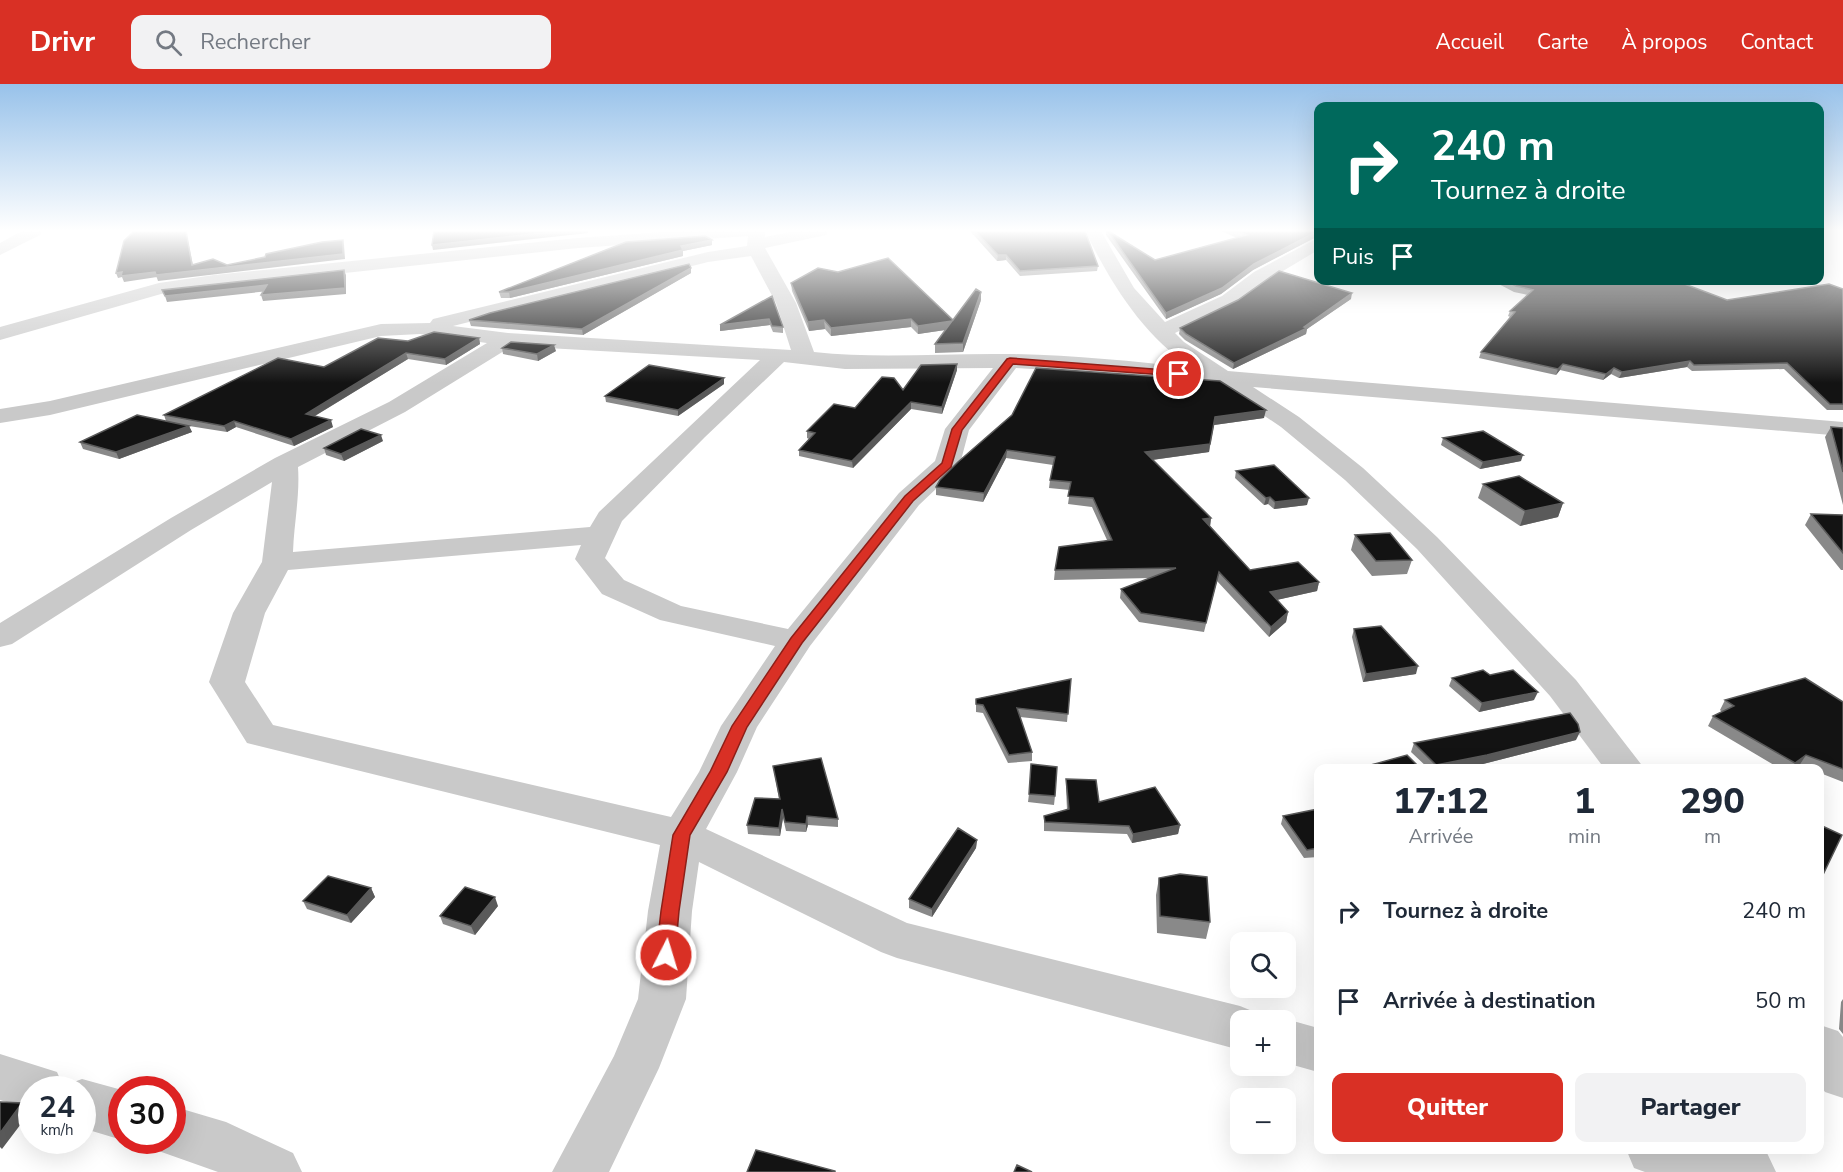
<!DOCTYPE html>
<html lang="fr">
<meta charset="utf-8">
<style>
:root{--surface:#fff;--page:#f2f2f3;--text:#1f2937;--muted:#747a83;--accent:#d93025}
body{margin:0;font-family:"Nunito Sans",sans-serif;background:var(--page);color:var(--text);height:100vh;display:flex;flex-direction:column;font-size:22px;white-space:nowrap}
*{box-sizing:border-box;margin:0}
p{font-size:20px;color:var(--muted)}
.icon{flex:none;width:33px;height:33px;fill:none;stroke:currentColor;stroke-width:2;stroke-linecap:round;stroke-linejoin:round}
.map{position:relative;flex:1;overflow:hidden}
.side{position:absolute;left:1314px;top:680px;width:510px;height:390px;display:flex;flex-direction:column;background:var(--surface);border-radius:12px;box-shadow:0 6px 24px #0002}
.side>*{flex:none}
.banner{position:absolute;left:1314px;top:18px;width:510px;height:183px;border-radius:12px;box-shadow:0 6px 24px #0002;background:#00695c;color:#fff;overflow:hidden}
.buttons{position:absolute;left:1230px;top:848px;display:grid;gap:12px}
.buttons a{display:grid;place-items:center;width:66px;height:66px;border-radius:12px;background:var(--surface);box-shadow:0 6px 24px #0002;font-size:30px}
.speed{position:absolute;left:18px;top:992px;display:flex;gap:12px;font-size:30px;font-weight:700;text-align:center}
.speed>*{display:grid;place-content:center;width:78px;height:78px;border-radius:50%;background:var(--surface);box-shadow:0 6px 24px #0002;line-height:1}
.speed small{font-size:15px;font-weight:400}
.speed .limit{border:9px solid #d22;background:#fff;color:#111}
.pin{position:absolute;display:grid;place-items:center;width:51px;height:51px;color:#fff;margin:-26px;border:3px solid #fff;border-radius:50%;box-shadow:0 2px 6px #0007}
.me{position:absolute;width:66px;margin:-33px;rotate:5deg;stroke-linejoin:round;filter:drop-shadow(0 0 4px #0008)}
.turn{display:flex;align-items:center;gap:21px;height:126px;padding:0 18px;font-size:27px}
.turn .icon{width:78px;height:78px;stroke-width:2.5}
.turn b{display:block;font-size:42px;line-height:51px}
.then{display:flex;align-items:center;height:57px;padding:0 18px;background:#0003;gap:12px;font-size:22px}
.eta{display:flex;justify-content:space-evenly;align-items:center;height:102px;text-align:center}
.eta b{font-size:36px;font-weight:800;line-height:42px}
.action{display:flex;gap:12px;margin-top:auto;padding:12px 18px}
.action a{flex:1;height:69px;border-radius:12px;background:var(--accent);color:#fff;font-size:24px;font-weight:800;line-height:69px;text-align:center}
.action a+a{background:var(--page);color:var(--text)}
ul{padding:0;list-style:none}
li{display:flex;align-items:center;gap:18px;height:90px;padding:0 18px}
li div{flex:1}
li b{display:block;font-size:22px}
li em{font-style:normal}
header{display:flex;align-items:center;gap:36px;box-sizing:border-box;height:84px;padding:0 30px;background:var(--accent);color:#fff}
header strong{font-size:28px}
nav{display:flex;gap:33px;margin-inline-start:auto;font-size:21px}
.search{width:420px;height:54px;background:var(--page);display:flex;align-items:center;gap:15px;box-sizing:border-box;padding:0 21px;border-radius:12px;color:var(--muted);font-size:22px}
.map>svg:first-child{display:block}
</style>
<header>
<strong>Drivr</strong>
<div class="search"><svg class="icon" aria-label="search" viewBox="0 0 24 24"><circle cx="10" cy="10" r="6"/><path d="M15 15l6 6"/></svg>Rechercher</div>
<nav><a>Accueil</a><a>Carte</a><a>À propos</a><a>Contact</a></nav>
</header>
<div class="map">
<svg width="1843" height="1088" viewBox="0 0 1843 1088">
<rect width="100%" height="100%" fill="#fff"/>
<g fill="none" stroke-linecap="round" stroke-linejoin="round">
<path fill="#c9c9c9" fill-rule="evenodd" d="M22,147H42L40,151L0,171V159Z
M677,147H765V153L796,147H828L826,151L765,164L796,219L814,268C879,275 944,269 1010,270C1071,271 1132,277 1192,284C1142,250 1112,201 1085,147H1101L1134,204L1165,238L1222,212L1254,188L1318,154V166L1268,196L1236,220L1175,249L1184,258L1228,287L1843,338V352L1253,303L1299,333L1363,384L1437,453L1576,596L1644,684H1604L1550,612L1417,465L1345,396L1281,343L1217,300L1131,291L1016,284L969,346L960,380L956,386L919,421L810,562L757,643L737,688L706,745L907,839L1240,922L1257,929L1261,936H1240V966L897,874L881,868L699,778L692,827L686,915L659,984L609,1088H552L614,972L638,915L648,827L660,761L247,659L209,598L233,529L262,478L272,398L191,446L12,560L0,563V539L171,434L275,374L389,318L487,259L420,250L381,252L50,331L0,339V325L50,317L381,240L430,239L433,235L708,168L747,162L748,152L578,164L214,203L161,210L0,256V243L159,199L214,191L578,154ZM751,172L776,219L791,266L508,249L453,242L708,178ZM512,262L760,276L599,428L590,443L293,468C294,439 300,412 298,383L405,328ZM784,278L845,285L993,284L945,345L935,377L899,409L788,545L681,522L624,496L605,474L622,437L705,353ZM581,461L575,475L602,510L660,536L775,562L721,642L699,688L671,733L273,641L245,598L265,529L288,486Z
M1286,935L1318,944V988L1286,979V936H1283Z
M1820,941L1838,947L1843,953V1014L1825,1008L1820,1001Z
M0,970L57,988L63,1002L82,995L122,1006V1056L82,1044V1005H32V1026L0,1016Z
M172,1022L226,1038L293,1069L302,1088H218L153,1065L149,1056H172Z
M1626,1065H1758L1767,1069L1776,1088H1645L1634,1084Z"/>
</g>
<path fill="#898989" d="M970,147H1085L1098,182L1097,187L1020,192L1006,176L997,177Z
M1106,147H1109L1155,176L1237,154L1221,147H1318V152L1253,186L1221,210L1166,235L1106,151Z
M626,158L712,161L683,167V172L510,214H501L499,208Z
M691,184V189L583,251L471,242L469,236Z
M1491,196H1674L1727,216L1843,205V326H1827L1784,285L1692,287L1687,283L1619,294L1611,290L1603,296L1560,286L1556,291L1479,274L1481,268L1510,233L1508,232L1510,227L1528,211L1514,208Z
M791,199L953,236L981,216L963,268L935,269V260L945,246L918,250L911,243L831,252L825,245L809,247L792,207Z
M772,212L783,243V249L773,248L770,241L720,247Z
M1351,215L1307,245L1306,250L1233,285L1185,256L1179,250L1180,244Z
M479,254L480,260L446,281L408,275L315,332L333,343L294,362L236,343L227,348L189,342L192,348L119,375L83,365L80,358L166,337L164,331L324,283Z
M502,264L556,267L538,277L503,270Z
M957,280V286L942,330L911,325L853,384L799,372V366L809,355L807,354V347L855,324L903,306Z
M724,300L678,332L606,318L605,312Z
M1012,331L1264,334L1214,341L1209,368L1152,376L1211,434L1210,442L1250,486L1319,498L1317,507L1276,516L1288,528L1286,538L1269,553L1217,497L1204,548L1139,538L1120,514L1121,505L1151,494L1054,496L1055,486L1107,456L1092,423L1068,420L1070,406L1049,404L1050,396L1053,381L1006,374L983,418L936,411V403Z
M1831,343L1843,344V421L1825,353Z
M1443,354L1521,377L1480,385L1441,361Z
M383,357L344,377L326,371L324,364Z
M1236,387L1307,421L1274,425L1268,420L1264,421L1235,394Z
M1483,400L1563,419L1558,433L1520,442L1478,414Z
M1811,430L1843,431V486H1841L1805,441Z
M1355,451L1412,476L1407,490L1372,492L1351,466Z
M1354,545L1416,590L1363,598L1352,553Z
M1490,591L1534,616L1479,628L1449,602L1452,594Z
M1071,595L1067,638L1020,633L1032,668V677L1008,679L983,629L976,628V615Z
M1725,616L1843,618V698L1820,689V684H1805L1799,682L1796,684H1779L1708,642L1713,632L1722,628L1720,626Z
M1576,656L1483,680L1460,684H1428L1411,668L1414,659Z
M773,682L838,735V743L808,741L806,748L786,747L783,734L780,752L748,750L747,741L779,715Z
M1066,695L1099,718L1180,741L1178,750L1132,759L1127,750L1044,747V732L1067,726L1066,704Z
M1029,710L1055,712L1054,721L1028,718Z
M1318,725V773L1304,774L1281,740L1283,732Z
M977,756L976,764L932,833L909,824V815Z
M1159,794L1210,838L1206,855L1157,849L1156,811Z
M371,804L375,813L351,839L307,825L303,817Z
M498,822L475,851L443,840L440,832Z
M1843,915V950L1839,945L1841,918Z"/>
<path fill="#5a5a5a" d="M186,147L194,186L192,181Z
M561,147H588V149L433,166L432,161Z
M1318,147V152L1253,186L1221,210L1166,235V229L1254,180Z
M343,156L344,161L345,175L158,197L156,191L343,170Z
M712,156V161L683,167V172L510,214L509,208L681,162Z
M998,171H1006V176L997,177Z
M691,184V189L583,251L582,245Z
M344,186L346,191V210L263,217L261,211Z
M122,188H155L157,193L124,198L122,193L118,194L116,189Z
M267,201L269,207L167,218L165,212Z
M981,208V216L963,268V259Z
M1352,209L1351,215L1307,245L1306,250L1233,285L1234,279L1304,243Z
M769,235L770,241L720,247V241Z
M911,235V243L831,252V244Z
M824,236L825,245L809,247L808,238Z
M952,237V245L918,250V242Z
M479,254L480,260L446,281L445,275Z
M554,261L556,267L538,277L537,270Z
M406,269L408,275L308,336L306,330Z
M1690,277L1687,283L1619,294L1622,288Z
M957,280V286L942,330V323Z
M1563,280L1560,286L1556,291L1558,285Z
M1614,284L1611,290L1603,296L1606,290Z
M724,294V300L678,332V326Z
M911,318V325L853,384L852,377Z
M1266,326L1264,334L1214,341L1215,333Z
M331,336L333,343L294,362L291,355Z
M234,337L236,343L227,348L224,342Z
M189,342L192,348L119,375L116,368Z
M381,351L383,357L344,377L341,370Z
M1210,360L1209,368L1144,377L1145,368Z
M1007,366L1006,374L983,418L984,409Z
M1523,371L1521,377L1480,385L1483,378Z
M1270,413L1268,420L1264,421L1266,414Z
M1309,414L1307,421L1274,425L1275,418Z
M1563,419L1558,433L1520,442L1525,427Z
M1211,434L1210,443L1203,435Z
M1319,498L1317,507L1268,518L1270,508Z
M1288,528L1286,538L1269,553L1271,543Z
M1418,582L1416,590L1363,598L1366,590Z
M1538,608L1534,616L1479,628L1482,619Z
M1580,648L1576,656L1483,680L1460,684H1435L1436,681Z
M1806,671L1799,682L1796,684H1792L1795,679Z
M782,725L783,734L780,752L779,744Z
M807,732L808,741L806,748V740Z
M1180,741L1178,750L1132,759L1133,750Z
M977,756L976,764L932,833V825Z
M371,804L375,813L351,839L347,831Z
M495,813L498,822L475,851L471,842Z
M22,1019L30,1028L2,1065L0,1063V1049Z"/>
<path fill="#131313" stroke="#5a5a5a" stroke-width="1.5" d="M134,147H186L192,181L213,175L227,181L265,173L266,170L322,158L343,156V170L156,191L155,188L121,192L122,188L116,189L124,157Z
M434,147H561L432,161Z
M975,147H1085L1098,182L1020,187L1006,171H998Z
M1108,147L1155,176L1247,151L1236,147H1318L1254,180L1222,204L1166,229Z
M705,152L712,156L681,162L683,166L509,208H499L626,158Z
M888,174L953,236L976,205L981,208L963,259L935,260L952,237L918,242L911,235L831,244L824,236L808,238L791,199L818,184L838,188Z
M689,180L691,184L582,245L469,236L490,229Z
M344,186L345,204L261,211L267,201L165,212L162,206Z
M1279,187L1352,209L1304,243L1307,244L1234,279L1186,250L1180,244L1238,216Z
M1504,196H1674L1727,216L1829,200L1843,205V320H1830L1787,279L1694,281L1690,277L1622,288L1614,284L1606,290L1563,280L1558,285L1481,268L1515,228L1510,227L1533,206L1516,202Z
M772,212L783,243L772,242L769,235L720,241Z
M434,248L479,254L445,275L406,269L306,330L331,336L291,355L234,337L224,342L164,331L278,274L324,283L378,254L408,257Z
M511,258L554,261L537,270L502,264Z
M957,280L942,323L911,318L852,377L799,366L815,349L807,347L834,320L855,324L882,293L894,294L903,306L921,281Z
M649,281L724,294L678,326L605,312Z
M1036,284L1220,297L1266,326L1215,333L1210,360L1145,368L1211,434L1203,435L1250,486L1298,478L1319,498L1270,508L1288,528L1271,543L1219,488L1206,539L1141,529L1121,505L1176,484L1055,486L1059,463L1112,456L1093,414L1068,412L1071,398L1050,396L1055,373L1007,366L984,409L936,403L940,396L958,378L1012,331Z
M137,331L189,342L116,368L80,358Z
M1831,343L1843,344V388Z
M361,345L381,351L341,370L324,364Z
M1483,347L1523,371L1483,378L1443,354Z
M1274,381L1309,414L1275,418L1270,413L1266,414L1236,387Z
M1519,392L1563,419L1525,427L1483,400Z
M1811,430L1843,431V469Z
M1390,449L1412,476L1376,477L1355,451Z
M1381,542L1418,582L1366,590L1354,545Z
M1483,586L1490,591L1513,586L1538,608L1482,619L1452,594Z
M1805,594L1843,618V685L1806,671L1795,679L1713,632L1734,622L1725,616Z
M1071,595L1068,630L1017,624L1032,668L1009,671L983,621L976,620V615Z
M1570,629L1578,640L1580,648L1487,671L1436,681L1414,659Z
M1407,671L1420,684H1374L1371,681Z
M821,674L838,735L807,732L806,740L785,738L782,725L779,744L747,741L755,714L780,715L773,682Z
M1031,680L1057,683L1055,712L1029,710Z
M1066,695L1096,696L1099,718L1155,703L1180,741L1133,750L1129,742L1045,738L1044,732L1069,725Z
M1318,725V764L1307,766L1283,732Z
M1820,741L1842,751L1820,797Z
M958,744L977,756L932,825L909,815Z
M1180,790L1207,793L1210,838L1160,832L1159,794Z
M328,792L371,804L347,831L303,817Z
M465,803L495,813L471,842L440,832Z
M0,1018L22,1019L0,1049Z
M756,1066L835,1087V1088H747Z
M1017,1081L1032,1088H1014Z"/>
<linearGradient id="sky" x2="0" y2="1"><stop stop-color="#98c2ea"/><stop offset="0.49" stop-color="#fff"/><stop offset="1" stop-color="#fff" stop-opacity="0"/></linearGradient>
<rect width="1843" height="299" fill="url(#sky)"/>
<path fill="#d93025" stroke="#8d1f18" stroke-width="1.5" d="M1010,274L1179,287L1183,290L1179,292L1013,280L962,346L951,383L913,417L802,559L747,643L727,688L690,751L679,827L675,871L673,876L666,878L659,876L656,871L661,827L673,751L710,688L732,642L791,554L905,412L942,379L952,345L1007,275Z"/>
</svg>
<div class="buttons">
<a><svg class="icon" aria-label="search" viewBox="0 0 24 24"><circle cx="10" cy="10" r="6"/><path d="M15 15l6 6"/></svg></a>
<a>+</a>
<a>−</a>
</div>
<div class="speed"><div>24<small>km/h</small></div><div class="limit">30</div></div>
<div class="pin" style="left:1179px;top:290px;background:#d93025"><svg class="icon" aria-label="arrive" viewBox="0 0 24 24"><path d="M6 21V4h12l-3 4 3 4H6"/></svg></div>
<svg class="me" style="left:666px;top:871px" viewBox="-20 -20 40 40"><circle r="17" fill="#d93025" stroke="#fff" stroke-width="3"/><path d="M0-11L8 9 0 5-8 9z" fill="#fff"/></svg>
<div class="banner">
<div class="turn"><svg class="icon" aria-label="right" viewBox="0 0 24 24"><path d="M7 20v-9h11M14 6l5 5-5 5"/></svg><div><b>240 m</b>Tournez à droite</div></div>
<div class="then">Puis<svg class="icon" aria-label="arrive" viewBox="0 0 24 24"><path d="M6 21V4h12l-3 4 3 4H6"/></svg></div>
</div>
<section class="side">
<div class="eta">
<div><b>17:12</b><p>Arrivée</p></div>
<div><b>1</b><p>min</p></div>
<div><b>290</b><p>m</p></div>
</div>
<ul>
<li><svg class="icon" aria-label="right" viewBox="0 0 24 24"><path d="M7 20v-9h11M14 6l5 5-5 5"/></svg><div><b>Tournez à droite</b></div><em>240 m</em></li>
<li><svg class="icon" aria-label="arrive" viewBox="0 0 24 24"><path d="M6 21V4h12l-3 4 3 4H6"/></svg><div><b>Arrivée à destination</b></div><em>50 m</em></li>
</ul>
<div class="action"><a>Quitter</a><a>Partager</a></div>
</section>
</div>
